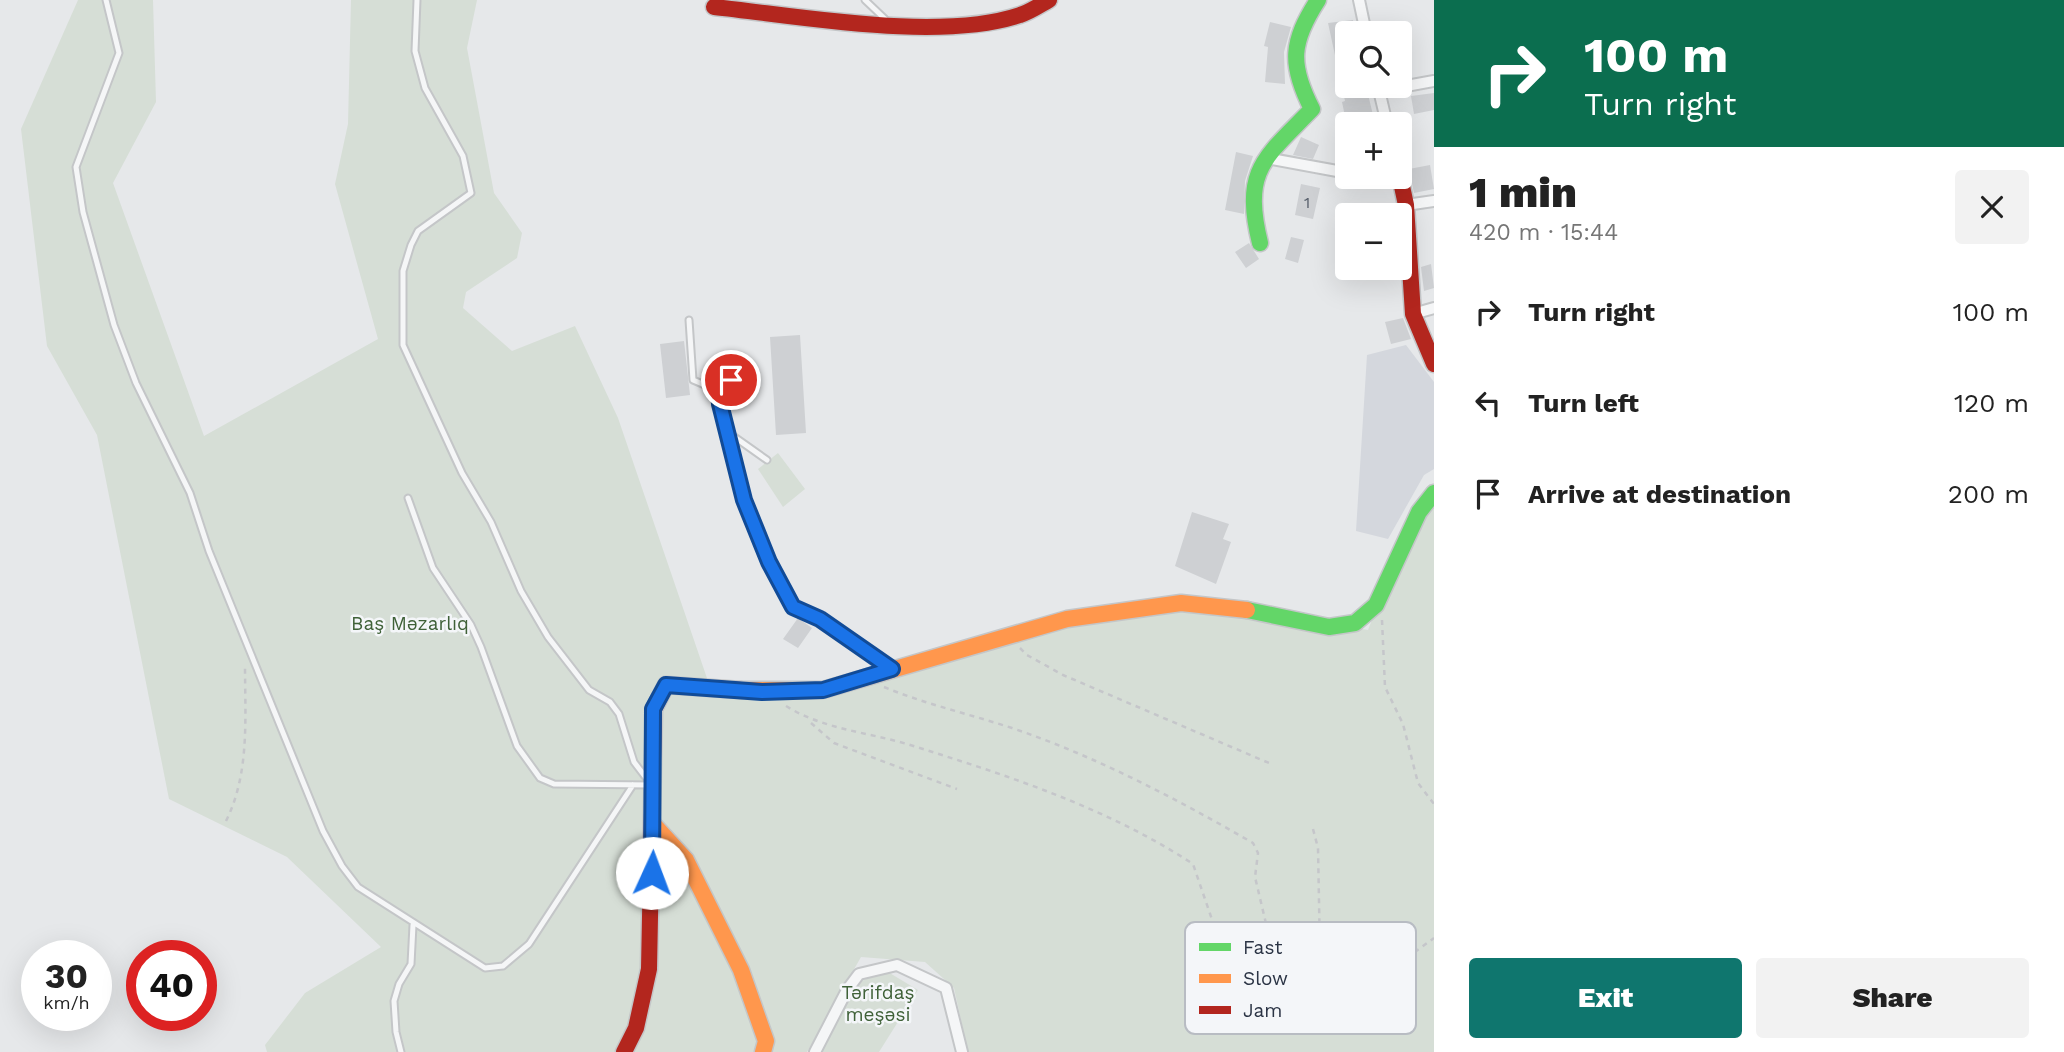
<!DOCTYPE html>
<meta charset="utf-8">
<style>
:root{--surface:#fff;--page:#f2f2f2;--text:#222;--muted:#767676;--accent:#0f766e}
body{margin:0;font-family:"Work Sans",sans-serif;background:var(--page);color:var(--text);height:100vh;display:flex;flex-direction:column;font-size:26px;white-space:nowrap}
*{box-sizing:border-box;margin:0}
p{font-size:23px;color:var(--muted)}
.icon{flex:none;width:38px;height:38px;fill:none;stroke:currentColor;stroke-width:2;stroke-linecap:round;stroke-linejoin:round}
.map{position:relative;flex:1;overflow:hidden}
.sheet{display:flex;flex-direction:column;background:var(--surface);width:630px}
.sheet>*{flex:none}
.hud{background:#0b6e4f;color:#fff;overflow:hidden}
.fabs{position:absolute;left:1335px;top:21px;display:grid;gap:14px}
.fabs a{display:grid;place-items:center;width:77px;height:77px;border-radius:7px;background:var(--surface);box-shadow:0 7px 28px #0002;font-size:35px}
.speed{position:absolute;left:21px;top:940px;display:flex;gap:14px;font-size:35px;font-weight:700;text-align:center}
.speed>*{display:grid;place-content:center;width:91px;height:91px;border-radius:50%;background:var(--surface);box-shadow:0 7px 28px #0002;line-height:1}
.speed small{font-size:18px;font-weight:400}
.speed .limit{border:10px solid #d22;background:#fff;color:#111}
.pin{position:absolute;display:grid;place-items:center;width:60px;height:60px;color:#fff;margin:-30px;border:4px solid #fff;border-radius:50%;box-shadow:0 2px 7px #0007}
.me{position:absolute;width:77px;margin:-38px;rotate:2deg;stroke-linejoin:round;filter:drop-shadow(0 0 5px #0008)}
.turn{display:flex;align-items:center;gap:24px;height:147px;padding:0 35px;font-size:32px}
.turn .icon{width:91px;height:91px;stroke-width:2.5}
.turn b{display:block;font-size:49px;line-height:60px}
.round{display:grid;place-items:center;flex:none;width:74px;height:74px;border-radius:7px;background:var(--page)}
.overview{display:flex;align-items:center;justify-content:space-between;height:119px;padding:0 35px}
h1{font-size:42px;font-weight:800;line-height:52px}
.cta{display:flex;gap:14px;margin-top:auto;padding:14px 35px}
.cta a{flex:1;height:80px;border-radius:7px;background:var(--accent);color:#fff;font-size:28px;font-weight:800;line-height:80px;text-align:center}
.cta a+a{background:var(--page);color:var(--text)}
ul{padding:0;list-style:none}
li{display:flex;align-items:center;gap:21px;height:91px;padding:0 35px}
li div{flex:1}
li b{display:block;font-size:26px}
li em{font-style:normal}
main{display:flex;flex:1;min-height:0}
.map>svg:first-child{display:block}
</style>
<main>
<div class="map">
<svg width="1434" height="1052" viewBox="0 0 1434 1052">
<rect width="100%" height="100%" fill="#e6e8ea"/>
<path fill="#d4d7dd" d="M1406,345L1434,382V469L1424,475L1388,539L1356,531L1367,355Z"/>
<path fill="#d6ded6" d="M78,0H153L156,102L113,183L204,436L378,339L335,184L348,124L351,0H477L467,48L494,193L522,233L517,258L466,292L463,308L512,351L575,326L618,418L709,684L783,696L938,647L1062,614L1208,603L1368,630L1398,553L1434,495V1052H968L954,988L925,962L861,957L807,1052H267L265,1045L305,993L381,947L287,857L169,799L97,435L47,346L21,129Z
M778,453L805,489L783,507L758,469Z
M883,969L918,990L879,1052H822L857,984Z"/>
<path fill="#ced0d3" d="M1353,20L1354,33H1348V86H1366L1373,115L1346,121L1342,102L1345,101L1328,23Z
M1270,22L1291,27L1284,52L1285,84L1265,82L1268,47L1264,46Z
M1434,93V110L1414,114L1411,96Z
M1301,137L1319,145L1313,159L1293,155Z
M1236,152L1253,156L1245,181L1244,214L1225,210Z
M1430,165L1434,189L1414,193L1409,169Z
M1301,184L1320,188L1313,219L1295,215Z
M1291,237L1304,240L1298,263L1285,259Z
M1249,243L1259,259L1246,268L1235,252Z
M1431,264L1434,288L1424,291L1421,267Z
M1403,318L1411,339L1391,344L1385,322Z
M800,335L806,433L776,435L770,337Z
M684,341L690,395L666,398L660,344Z
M1192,512L1229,524L1223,539L1231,542L1216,584L1175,566Z
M798,618L812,628L798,648L783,639Z"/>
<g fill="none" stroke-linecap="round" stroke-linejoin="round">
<defs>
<path id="lane" d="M106,0L119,53L76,167L83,212L114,325L136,383L190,493L209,551L323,831L342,866L358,887L485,968L503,966L529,944L633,785
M417,0L415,51L425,88L463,156L471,193L418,231L411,245L403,271V345L462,473L491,522L521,591L548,637L589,690L610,702L619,714L634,762L650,783
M865,0L885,19
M689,320L693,380L719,391
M754,378L731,380L722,385C709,410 770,587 794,607C800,613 811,615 818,619C843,632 866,651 890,667
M726,431L767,460
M408,498L433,568L471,625L481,647L517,746L540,778L554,784L652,785
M401,1052L396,1032L394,1001L399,984L411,964L413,925"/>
<path id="street" d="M1359,0L1366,33
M1378,86L1387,124
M1379,91L1434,81
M1266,158L1348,173
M1371,177L1401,182
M1406,205L1434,201
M1413,314L1434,308
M815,1052L847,990L859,974L897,965L946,988L962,1052"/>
<path id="fast" d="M1260,243C1242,169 1265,158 1312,109C1289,64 1291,42 1318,0
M1247,610L1329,627L1355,623L1376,605L1419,512L1434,493"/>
<path id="slow" d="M741,690H823L1067,619L1181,603L1247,610
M654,825L686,860L741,970L766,1041L763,1052"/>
<path id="jam" d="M714,7C800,16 939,42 1020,15C1030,12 1040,5 1049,0
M1400,177L1406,205L1413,314L1434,364
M624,1052L636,1028L649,969L654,709L666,685L741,690"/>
</defs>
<use href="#lane" stroke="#c4c6c8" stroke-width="9"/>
<use href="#street" stroke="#c4c6c8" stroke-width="14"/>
<use href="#fast" stroke="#c4c6c8" stroke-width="19"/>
<use href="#slow" stroke="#c4c6c8" stroke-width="19"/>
<use href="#jam" stroke="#c4c6c8" stroke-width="19"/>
<path stroke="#c5c6ca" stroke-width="2.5" stroke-dasharray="5 5" stroke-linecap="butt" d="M1382,620L1385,687L1403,724L1418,783L1434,804
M1020,648L1027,655L1063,675L1269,763
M884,687C925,704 969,714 1012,728C1097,757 1175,798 1253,843L1258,853L1255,877L1272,949
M786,706C823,729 866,732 907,744C1006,775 1106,807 1193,864L1220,943L1404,960L1434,938
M811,723L834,743L957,789
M226,821C250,773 245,717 245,665
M1313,829L1318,848L1320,954"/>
<use href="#lane" stroke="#f5f6f7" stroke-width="5"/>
<use href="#street" stroke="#f5f6f7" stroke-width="10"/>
<use href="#fast" stroke="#63d668" stroke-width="16"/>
<use href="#slow" stroke="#ff974d" stroke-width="16"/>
<use href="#jam" stroke="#b3261e" stroke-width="16"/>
</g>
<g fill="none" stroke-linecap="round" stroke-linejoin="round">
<defs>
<path id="route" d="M652,873L653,709L666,685L762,692L823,690L892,669L820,619L793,607L769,562L744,500L720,404L719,391L731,380"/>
</defs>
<use href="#route" stroke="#114b97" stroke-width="18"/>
<use href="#route" stroke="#1a73e8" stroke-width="12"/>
</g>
<g text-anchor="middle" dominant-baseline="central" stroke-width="5" stroke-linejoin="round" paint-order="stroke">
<g font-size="16" fill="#545c69">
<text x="1307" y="202">1</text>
</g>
<g font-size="19" fill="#3f6138" stroke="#f4f6f9">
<text x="410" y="623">Baş Məzarlıq</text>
<text x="878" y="992">Tərifdaş<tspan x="878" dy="22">meşəsi</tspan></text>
</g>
</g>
<rect x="1185" y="922" width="231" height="112" rx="10" fill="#f4f6f9" stroke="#b8bcc3" stroke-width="2"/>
<rect x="1199" y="943" width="32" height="8" fill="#63d668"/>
<rect x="1199" y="974" width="32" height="9" fill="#ff974d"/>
<rect x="1199" y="1006" width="32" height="8" fill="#b3261e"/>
<g font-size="19" fill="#2b3445">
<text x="1243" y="954">Fast</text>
<text x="1243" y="985">Slow</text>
<text x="1243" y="1017">Jam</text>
</g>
</svg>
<div class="fabs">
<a><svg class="icon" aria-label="search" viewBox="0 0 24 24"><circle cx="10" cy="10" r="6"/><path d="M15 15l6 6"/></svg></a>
<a>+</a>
<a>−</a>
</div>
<div class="speed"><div>30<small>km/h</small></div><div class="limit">40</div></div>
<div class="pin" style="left:731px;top:380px;background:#d93025"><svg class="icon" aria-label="arrive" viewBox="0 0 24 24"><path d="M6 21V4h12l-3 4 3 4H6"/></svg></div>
<svg class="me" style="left:652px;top:873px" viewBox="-20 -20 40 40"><circle r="19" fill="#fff"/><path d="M0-13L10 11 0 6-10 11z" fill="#1a73e8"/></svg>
</div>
<section class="sheet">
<div class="hud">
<div class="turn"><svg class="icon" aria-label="right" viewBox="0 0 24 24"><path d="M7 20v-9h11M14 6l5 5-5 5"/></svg><div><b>100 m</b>Turn right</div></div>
</div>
<div class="overview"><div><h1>1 min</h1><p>420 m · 15:44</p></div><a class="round"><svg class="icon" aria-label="close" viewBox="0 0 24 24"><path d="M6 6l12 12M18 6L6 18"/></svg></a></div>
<ul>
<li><svg class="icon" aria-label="right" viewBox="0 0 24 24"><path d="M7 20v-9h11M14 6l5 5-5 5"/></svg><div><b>Turn right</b></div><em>100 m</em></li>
<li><svg class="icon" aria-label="left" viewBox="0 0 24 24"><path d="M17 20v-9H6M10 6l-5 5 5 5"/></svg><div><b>Turn left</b></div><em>120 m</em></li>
<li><svg class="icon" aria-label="arrive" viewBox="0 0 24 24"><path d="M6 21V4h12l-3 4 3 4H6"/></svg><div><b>Arrive at destination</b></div><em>200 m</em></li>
</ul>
<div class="cta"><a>Exit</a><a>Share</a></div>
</section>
</main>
